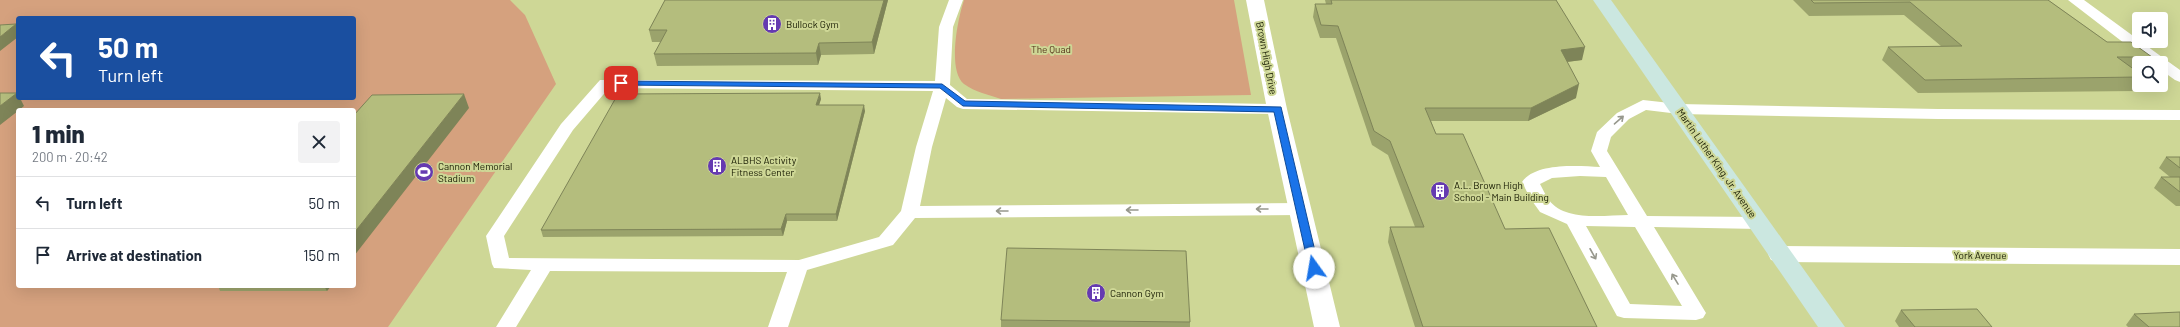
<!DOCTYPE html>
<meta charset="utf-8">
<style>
:root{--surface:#fff;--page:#f2f2f3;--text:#1f2937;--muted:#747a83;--line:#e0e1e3}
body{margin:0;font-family:Barlow,sans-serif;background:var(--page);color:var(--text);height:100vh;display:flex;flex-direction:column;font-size:15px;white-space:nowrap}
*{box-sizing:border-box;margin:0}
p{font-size:13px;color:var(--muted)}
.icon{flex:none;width:22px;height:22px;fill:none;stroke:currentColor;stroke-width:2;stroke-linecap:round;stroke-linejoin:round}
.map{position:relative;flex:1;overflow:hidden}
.sheet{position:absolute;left:16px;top:108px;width:340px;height:180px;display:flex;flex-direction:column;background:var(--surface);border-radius:4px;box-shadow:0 4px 16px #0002}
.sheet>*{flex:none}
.guide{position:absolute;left:16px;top:16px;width:340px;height:84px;border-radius:4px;box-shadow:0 4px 16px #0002;background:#1a4fa0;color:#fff;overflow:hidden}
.fabs{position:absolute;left:2132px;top:12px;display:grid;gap:8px}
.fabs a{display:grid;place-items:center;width:36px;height:36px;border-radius:4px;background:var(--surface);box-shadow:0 4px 16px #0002;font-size:20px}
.pin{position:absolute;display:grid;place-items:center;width:34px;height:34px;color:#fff;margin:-17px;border-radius:8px;box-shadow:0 2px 6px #0006}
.me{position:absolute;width:44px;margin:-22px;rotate:347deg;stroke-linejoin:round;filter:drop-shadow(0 0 3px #0008)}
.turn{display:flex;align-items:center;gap:14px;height:84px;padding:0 16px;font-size:18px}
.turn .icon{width:52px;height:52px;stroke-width:2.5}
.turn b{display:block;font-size:28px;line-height:34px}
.round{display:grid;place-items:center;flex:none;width:42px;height:42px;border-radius:4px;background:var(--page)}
.overview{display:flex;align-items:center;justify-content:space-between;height:68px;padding:0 16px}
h1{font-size:24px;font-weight:800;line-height:30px}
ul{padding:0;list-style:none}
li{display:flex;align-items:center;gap:12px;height:52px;padding:0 16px;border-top:1px solid var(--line)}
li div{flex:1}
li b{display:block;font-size:15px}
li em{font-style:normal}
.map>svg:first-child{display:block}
</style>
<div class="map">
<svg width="2180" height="327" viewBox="0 0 2180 327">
<rect width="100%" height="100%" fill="#ced796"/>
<path fill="#d5a17e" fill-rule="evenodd" d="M0,0H510L525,15L556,84L388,327H0ZM18,18H354V98H18ZM18,110H354V286H18Z
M964,0H1234L1251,95L1001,99C989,95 975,92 964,84C947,70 958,18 964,0Z"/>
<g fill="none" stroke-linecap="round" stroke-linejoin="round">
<path fill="#fff" fill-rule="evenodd" d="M949,0H963L953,27L950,85L967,99L1277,104L1283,106L1285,109L1283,112L1277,114L963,109L957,107L946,98L932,147L920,206L1301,203L1307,205L1310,209L1307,213L1301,215L915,218L893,245L807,270L788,327H768L787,272L550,271L516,327H496L531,270L494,268L492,264L486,236L561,124L600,80L935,81L939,27ZM609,88L933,91L916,147L901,211L879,237L799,260L509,258L504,236L573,130Z
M2068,0H2084L2166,60L2180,70V82L2175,80L2161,70V63H2150Z
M1643,100L1679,104L1938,109L2180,110V120L1938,119L1679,114L1646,110L1629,119L1611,137L1607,151L1647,216L1759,217L1765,219L1768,223L1765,227L1759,229L1654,227L1706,313L1703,318L1696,320L1624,318L1617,316L1567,224L1540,212L1530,198L1522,182C1536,162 1579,166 1600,167L1591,151L1597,132L1617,113ZM1580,176L1606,177L1628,215C1605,215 1565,222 1549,200C1545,195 1543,189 1540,184L1552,178ZM1586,226L1635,227L1682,306L1630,304Z"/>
<path fill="#fff" fill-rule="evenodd" d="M1246,0H1264L1287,109L1340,327H1314L1267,109Z
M1780,246L2180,249V265L1780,262L1771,260L1768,254L1771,248Z"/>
<path fill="#cbe7e0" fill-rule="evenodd" d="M1593,0H1611L1845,327H1818Z"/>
</g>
<path fill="#9ba36c" d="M665,0H888L874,54L821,55L818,65L657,66L654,54L661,42H652L649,30Z
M1325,0H1556L1582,60L1567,62L1576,98L1528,121H1431L1436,134L1505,229L1597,327H1415L1388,242L1390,227H1415L1388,155L1372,145L1336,38H1320L1313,17L1315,4H1326Z
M1793,0H2048L2107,42L2152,57L2149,63H2139V70H2135L2139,73V85H2140L2137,91L1918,93L1882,60L1888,47L1941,46L1904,15L1809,16Z
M821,99L819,105L865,111L837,221H787L783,236L543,237L541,230Z
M2166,157H2180V206H2176L2154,188L2161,177H2170L2159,168Z
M218,286H331L327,291H220Z
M1901,310L1992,327H1899L1895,321Z
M2134,314L2180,327H2128L2126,325Z
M1001,320L1190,322V327H1001Z"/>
<path fill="#7e8458" d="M884,0H888L874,54L872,42Z
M16,24L18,28V37L0,51V37Z
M819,43L821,55L818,65L816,53Z
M1585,47L1582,60L1558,63L1561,50Z
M1579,84L1576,98L1528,121L1531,108Z
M17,93L18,95V98H20L24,106L19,110H18V111L0,125V106Z
M820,93L821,99L817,111L816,105Z
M464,94L469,108L354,256V233Z
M864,105L865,111L837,221L836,214Z
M786,214L787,221L783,236L781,229Z
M324,286H331L327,291Z"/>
<path fill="#b4bd7d" stroke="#7e8458" d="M665,0H884L872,42L819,43L816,53L654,54L667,30H649Z
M1331,0H1556L1585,47L1561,50L1579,84L1531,108H1425L1436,134H1463L1505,229L1549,228L1597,327H1423L1390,227H1424L1390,141L1374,131L1338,26L1321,25L1315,4H1332Z
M1811,0H2048L2107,42H2131L2152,57H2117L2139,73V77L1925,80L1888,47L1962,46L1910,2L1814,3Z
M16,24L0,37V25Z
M0,93H17L0,106Z
M820,93L816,105H864L836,214H786L781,229L541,230L618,94Z
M464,94L354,233V115L372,95Z
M2166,157H2180V168Z
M2161,177H2180V192Z
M1007,248L1186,251L1190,322L1001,320Z
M1977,309L1992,327H1915L1901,310Z
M2180,312V327H2149L2134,314Z"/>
<defs><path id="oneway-shaft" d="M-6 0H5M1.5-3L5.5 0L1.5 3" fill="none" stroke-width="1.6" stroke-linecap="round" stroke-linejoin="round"/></defs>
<g stroke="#97988d">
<use href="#oneway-shaft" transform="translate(1619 120) rotate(-41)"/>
<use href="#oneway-shaft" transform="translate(1262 209) rotate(180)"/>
<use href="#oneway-shaft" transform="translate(1132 210) rotate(180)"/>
<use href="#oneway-shaft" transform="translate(1002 211) rotate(180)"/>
<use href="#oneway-shaft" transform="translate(1593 254) rotate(61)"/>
<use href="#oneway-shaft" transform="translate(1675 279) rotate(-121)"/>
</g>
<path fill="#1a73e8" stroke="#114b97" d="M621,81L942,84L965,101L1281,107L1319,268L1314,271L1309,268L1274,112L963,106L940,88L618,85L617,83Z"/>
<defs>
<symbol id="building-disc" viewBox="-11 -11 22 22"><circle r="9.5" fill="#653ab1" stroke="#ced796"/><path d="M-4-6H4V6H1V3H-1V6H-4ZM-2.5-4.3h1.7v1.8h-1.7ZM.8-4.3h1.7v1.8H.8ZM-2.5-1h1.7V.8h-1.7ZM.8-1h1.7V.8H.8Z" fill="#fff"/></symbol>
<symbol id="stadium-disc" viewBox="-11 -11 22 22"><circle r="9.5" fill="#653ab1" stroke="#ced796"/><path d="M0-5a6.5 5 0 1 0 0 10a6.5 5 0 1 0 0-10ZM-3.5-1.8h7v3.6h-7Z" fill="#fff"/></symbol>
</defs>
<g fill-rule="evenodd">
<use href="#building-disc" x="761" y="13" width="22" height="22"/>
<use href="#building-disc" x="706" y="155" width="22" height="22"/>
<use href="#stadium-disc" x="413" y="161" width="22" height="22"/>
<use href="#building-disc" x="1429" y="180" width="22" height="22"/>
<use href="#building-disc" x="1085" y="282" width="22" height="22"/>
</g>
<g text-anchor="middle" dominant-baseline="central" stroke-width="4" stroke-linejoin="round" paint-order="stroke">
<g font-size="10" fill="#181b02" stroke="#ced796" text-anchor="start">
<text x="786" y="24">Bullock Gym</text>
<text x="731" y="160">ALBHS Activity<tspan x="731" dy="12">Fitness Center</tspan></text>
<text x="438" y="166">Cannon Memorial<tspan x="438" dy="12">Stadium</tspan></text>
<text x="1454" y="185">A.L. Brown High<tspan x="1454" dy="12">School - Main Building</tspan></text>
<text x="1110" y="293">Cannon Gym</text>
</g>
<g font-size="10" fill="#543219" stroke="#ced796">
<text x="1051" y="49">The Quad</text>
</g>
<g font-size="10" fill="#181b02" stroke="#ced796">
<text transform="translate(1267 58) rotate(79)">Brown High Drive</text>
<text transform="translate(1717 163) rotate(55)">Martin Luther King, Jr. Avenue</text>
<text x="1980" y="255">York Avenue</text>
</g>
</g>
</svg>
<div class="fabs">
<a><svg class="icon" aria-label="sound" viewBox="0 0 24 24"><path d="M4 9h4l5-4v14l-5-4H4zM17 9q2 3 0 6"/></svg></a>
<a><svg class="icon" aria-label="search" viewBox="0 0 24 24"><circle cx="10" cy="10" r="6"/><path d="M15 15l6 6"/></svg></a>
</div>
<div class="pin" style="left:621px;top:83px;background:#d93025"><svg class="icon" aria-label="arrive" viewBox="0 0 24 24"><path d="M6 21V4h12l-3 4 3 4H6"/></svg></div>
<svg class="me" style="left:1314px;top:268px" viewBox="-20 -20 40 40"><circle r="19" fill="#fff"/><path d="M0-13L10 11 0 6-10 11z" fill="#1a73e8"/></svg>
<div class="guide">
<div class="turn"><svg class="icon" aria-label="left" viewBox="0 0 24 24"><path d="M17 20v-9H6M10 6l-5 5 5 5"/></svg><div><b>50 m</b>Turn left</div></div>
</div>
<section class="sheet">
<div class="overview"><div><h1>1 min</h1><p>200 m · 20:42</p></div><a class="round"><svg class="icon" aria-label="close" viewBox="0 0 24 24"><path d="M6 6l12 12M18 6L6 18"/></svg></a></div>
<ul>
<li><svg class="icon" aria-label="left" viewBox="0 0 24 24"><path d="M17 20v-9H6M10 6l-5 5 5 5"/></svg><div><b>Turn left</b></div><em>50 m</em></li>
<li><svg class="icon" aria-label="arrive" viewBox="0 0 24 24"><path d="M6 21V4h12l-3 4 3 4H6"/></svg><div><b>Arrive at destination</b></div><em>150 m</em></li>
</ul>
</section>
</div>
